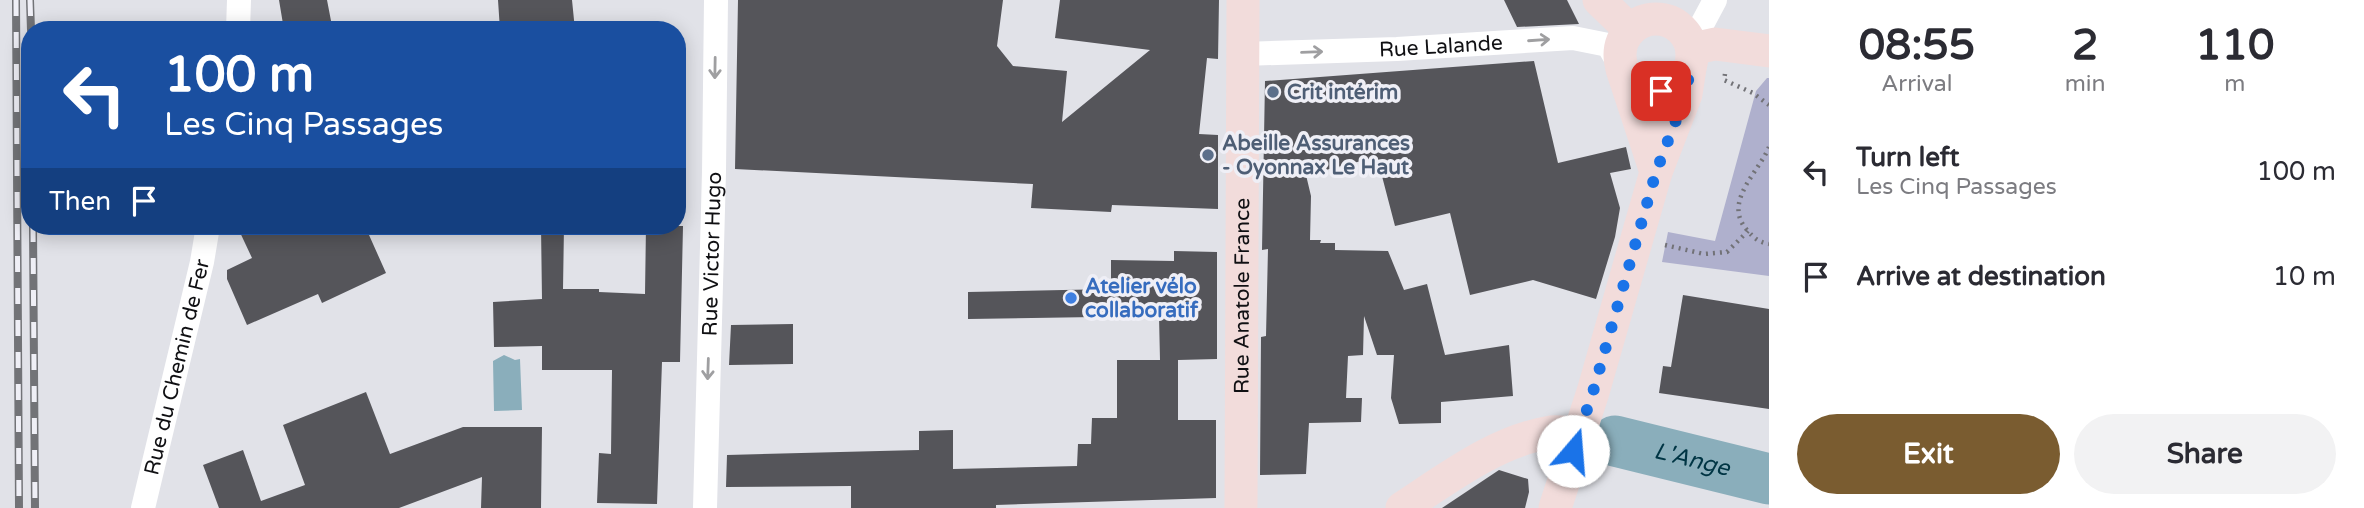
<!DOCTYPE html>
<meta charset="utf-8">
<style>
:root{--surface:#fff;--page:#f2f2f3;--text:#2b2b33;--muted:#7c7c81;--accent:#7a5c30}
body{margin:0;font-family:"Varela Round",sans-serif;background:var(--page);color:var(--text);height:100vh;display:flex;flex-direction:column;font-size:26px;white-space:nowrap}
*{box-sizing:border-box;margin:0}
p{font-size:23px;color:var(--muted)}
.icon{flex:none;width:38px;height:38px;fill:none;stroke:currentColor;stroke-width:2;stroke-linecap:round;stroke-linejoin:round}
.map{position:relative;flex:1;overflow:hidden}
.details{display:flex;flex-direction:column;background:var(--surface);width:595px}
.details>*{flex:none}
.banner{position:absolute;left:21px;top:21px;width:665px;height:214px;border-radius:28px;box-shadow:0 4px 18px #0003;background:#1a4fa0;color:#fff;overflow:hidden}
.pin{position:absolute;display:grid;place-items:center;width:60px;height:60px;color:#fff;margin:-30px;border-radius:14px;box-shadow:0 4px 10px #0006}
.me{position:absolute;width:77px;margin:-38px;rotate:18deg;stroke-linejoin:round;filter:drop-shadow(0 0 5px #0008)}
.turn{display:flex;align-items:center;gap:24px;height:147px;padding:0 28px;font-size:32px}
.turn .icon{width:91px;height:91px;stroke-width:2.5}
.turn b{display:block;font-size:49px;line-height:60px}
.then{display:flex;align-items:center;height:66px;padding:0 28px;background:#0003;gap:14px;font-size:26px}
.eta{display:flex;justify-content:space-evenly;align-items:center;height:119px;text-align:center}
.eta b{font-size:42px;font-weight:700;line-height:49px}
.action{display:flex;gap:14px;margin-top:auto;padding:14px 28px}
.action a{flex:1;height:80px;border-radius:42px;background:var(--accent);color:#fff;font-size:28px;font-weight:700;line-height:80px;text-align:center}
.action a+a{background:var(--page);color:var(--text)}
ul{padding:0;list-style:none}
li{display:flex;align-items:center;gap:21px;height:105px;padding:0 28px}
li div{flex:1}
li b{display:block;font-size:26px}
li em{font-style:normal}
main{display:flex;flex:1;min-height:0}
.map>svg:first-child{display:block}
</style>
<main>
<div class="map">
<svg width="1769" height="508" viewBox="0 0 1769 508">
<rect width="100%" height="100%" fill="#e1e2e8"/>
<path fill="#afb0cd" d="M1767,78H1769V276L1662,262L1668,232L1715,241L1756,91Z"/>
<path fill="#8aaebb" d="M504,355L515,360L520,359L522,410L494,411L493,361Z"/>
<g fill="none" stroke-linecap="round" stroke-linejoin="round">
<path stroke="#8aaebb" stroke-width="51" id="s1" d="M1615,441L1769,479"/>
</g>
<path fill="#55555a" d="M279,0H327L332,26L317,30H284Z
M498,0H572L575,30H500Z
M738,0H1003L997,46L1013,66L1067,71L1062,122L1150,50L1055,38L1060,0H1219L1218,59L1207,58L1199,134L1218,135V209L1112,205L1111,212L1031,208L1033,184L735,169Z
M1504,0H1567L1579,24L1517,27Z
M1534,61L1558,163L1626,147L1631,169L1610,173L1620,208L1615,237L1596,299L1533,280L1470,295L1450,213L1395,226L1377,157L1306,175L1311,196L1310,240H1321L1320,243H1335V250L1388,251L1404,290L1427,284L1445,355L1509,345L1513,396L1441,402V423L1399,424L1391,398L1394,355H1377L1364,316L1363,355L1348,356L1346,398H1362L1361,422L1309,423L1306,474L1260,475L1261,337L1266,336L1268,249L1262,250L1265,81Z
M237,226H365L386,273L322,303L318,294L247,325L227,279V270L252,258Z
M541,226H564L563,289H599V292L645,294L646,226H683L680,362H662L657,504L597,503L599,453L611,454L612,370H542V346L494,347L493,302L542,299Z
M1174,251L1217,252V359L1178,360V420H1216V498L996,505V508H851V486L726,487L727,455L919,450V431L953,430V469L1077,466L1078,444H1091L1092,418H1117V360H1160L1159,316L968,319V292L1111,289V260L1174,261Z
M1683,295L1769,309V409L1659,393L1663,366L1671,367Z
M793,324V364L729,365L731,325Z
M366,392L390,454L463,427H542L541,508H481L482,477L399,508H219L203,465L243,450L261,501L305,485L283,425Z
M1499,470L1528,479L1529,492L1525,508H1442Z"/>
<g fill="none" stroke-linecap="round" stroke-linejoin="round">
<path stroke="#727277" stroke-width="4.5" stroke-dasharray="2 5" stroke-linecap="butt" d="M1725,74L1724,80L1753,93L1769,105
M1769,147C1759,172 1722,202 1747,230C1754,238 1758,242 1769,244
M1665,245L1704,254L1727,252L1748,231"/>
<g stroke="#fff" stroke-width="24">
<path d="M238,30L239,0"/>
<path d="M1691,45L1715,0"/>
<path id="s2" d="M1243,54L1397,49L1573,38L1608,45L1622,69"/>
<path id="s3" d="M143,508L202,262L208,226"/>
<path id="s4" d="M705,508L714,172L716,0"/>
</g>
<g stroke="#f2dcdb" stroke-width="33">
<path d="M1599,0L1630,30"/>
<circle cx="1656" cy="55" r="36"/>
<path d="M1692,49L1715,44L1769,51"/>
<path d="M1622,69L1656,172"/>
<path id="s5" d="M1241,508L1243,0"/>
<path d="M1402,508C1448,478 1496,441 1551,432C1560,431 1569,433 1578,433"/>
<path d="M1555,508L1593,392L1656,172L1686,94L1690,68"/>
</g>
<defs>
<path id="rail" d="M16,0L19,508
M30,0L31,30
M33,226L35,508"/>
</defs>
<use href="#rail" stroke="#727377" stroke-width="8"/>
<use href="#rail" stroke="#efeff6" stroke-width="5" stroke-dasharray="16" stroke-linecap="butt"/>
</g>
<defs><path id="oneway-shaft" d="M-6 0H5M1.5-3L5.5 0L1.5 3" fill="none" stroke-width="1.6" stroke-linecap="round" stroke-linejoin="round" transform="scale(1.75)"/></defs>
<g stroke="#9f9fa1">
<use href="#oneway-shaft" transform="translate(1539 40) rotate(-4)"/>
<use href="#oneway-shaft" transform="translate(1312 52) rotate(-2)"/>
<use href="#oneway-shaft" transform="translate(715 68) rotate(91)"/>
<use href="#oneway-shaft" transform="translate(708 369) rotate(92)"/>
</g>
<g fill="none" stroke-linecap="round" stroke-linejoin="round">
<path stroke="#1a73e8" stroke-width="12" stroke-dasharray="0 21.6" d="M1573,451L1593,392L1656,172L1686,94L1690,68L1679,83L1661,91"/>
</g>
<g fill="#5c6f8a" stroke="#efeff6" stroke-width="2.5">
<circle cx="1273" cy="92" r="7"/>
<circle cx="1208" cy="155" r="7"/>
</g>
<circle fill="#3f7fe0" stroke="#efeff6" stroke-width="2.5" cx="1071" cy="298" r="7"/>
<g text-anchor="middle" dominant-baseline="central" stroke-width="7" stroke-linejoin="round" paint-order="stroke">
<g font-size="21" fill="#101013" stroke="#efeff6">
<text stroke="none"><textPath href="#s2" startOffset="198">Rue Lalande</textPath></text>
<text stroke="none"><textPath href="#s4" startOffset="254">Rue Victor Hugo</textPath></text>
<text stroke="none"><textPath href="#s5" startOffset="212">Rue Anatole France</textPath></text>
<text stroke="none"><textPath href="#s3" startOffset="145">Rue du Chemin de Fer</textPath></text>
</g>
<g font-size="21" font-weight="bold" fill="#4e5e75" stroke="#efeff6" text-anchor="start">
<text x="1287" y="92">Crit intérim</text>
<text x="1222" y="143">Abeille Assurances<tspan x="1222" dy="24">- Oyonnax Le Haut</tspan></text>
</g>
<g font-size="21" font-weight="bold" fill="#366cbe" stroke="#efeff6" text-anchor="start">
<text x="1085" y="286">Atelier vélo<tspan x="1085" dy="24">collaboratif</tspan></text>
</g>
<g font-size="23" font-style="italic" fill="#003544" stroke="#efeff6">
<text stroke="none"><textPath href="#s1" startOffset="79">L'Ange</textPath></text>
</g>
</g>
</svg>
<div class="pin" style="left:1661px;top:91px;background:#d93025"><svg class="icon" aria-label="arrive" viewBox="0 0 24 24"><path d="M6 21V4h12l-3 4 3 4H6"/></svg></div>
<svg class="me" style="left:1573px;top:451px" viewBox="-20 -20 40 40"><circle r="19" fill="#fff"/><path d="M0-13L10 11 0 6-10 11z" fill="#1a73e8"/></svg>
<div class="banner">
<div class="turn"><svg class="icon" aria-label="left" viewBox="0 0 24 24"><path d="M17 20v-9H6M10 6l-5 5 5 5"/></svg><div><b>100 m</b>Les Cinq Passages</div></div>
<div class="then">Then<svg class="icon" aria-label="arrive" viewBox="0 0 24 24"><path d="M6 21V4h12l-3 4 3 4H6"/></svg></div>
</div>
</div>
<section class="details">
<div class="eta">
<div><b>08:55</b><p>Arrival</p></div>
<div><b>2</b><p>min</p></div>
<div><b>110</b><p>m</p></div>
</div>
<ul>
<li><svg class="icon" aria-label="left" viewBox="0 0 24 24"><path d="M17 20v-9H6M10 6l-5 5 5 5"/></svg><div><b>Turn left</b><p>Les Cinq Passages</p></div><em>100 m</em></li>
<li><svg class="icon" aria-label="arrive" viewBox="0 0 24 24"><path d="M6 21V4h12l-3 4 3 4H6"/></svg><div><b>Arrive at destination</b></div><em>10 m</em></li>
</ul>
<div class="action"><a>Exit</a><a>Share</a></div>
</section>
</main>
